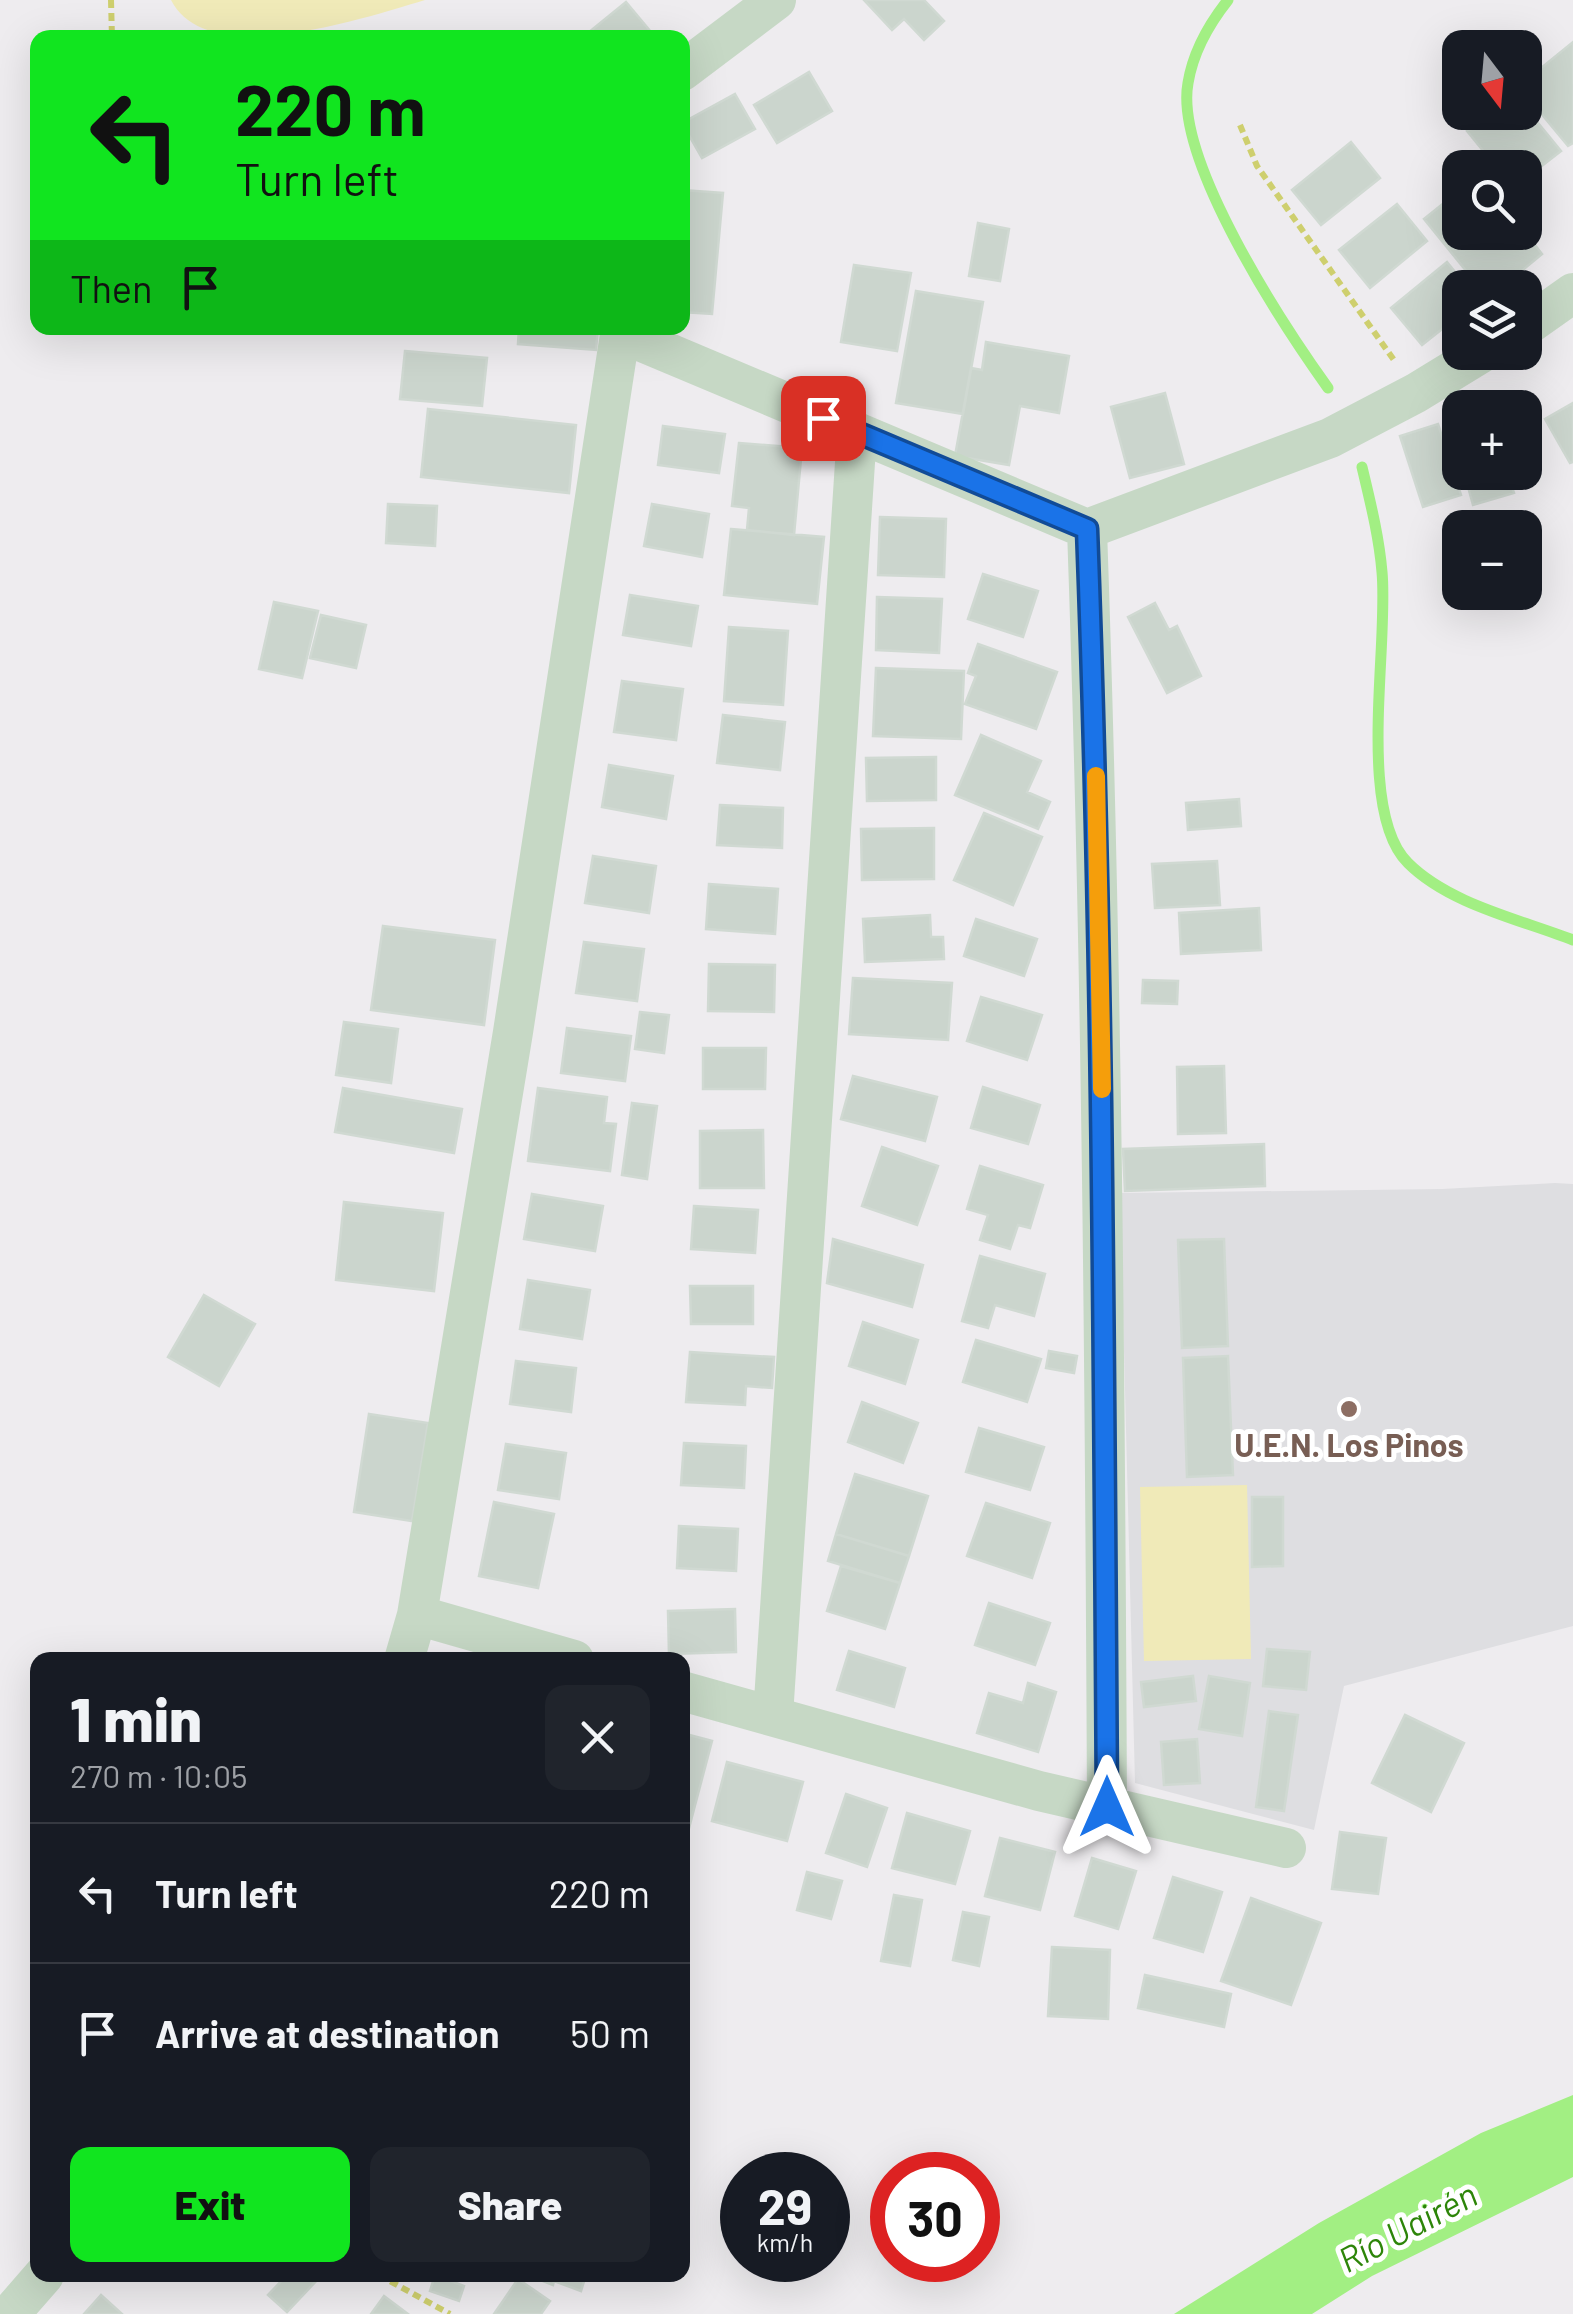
<!DOCTYPE html>
<meta charset="utf-8">
<style>
:root{--surface:#171b24;--page:#20242c;--text:#f1f3f6;--muted:#9ea1a6;--line:#363941;--accent:#11e51f}
body{margin:0;font-family:Barlow,sans-serif;background:var(--page);color:var(--text);height:100vh;display:flex;flex-direction:column;font-size:38px;white-space:nowrap}
*{box-sizing:border-box;margin:0}
p{font-size:32px;color:var(--muted)}
.icon{flex:none;width:55px;height:55px;fill:none;stroke:currentColor;stroke-width:2;stroke-linecap:round;stroke-linejoin:round}
.map{position:relative;flex:1;overflow:hidden}
.side{position:absolute;left:30px;top:1652px;width:660px;height:630px;display:flex;flex-direction:column;background:var(--surface);border-radius:20px;box-shadow:0 10px 40px #0002}
.side>*{flex:none}
.guide{position:absolute;left:30px;top:30px;width:660px;height:305px;border-radius:20px;box-shadow:0 10px 40px #0002;background:#11e51f;color:#111;overflow:hidden}
.needle{width:65px;rotate:164deg}
.buttons{position:absolute;left:1442px;top:30px;display:grid;gap:20px}
.buttons a{display:grid;place-items:center;width:100px;height:100px;border-radius:20px;background:var(--surface);box-shadow:0 10px 40px #0002;font-size:50px}
.speed{position:absolute;left:720px;top:2152px;display:flex;gap:20px;font-size:50px;font-weight:700;text-align:center}
.speed>*{display:grid;place-content:center;width:130px;height:130px;border-radius:50%;background:var(--surface);box-shadow:0 10px 40px #0002;line-height:1}
.speed small{font-size:25px;font-weight:400}
.speed .limit{border:15px solid #d22;background:#fff;color:#111}
.pin{position:absolute;display:grid;place-items:center;width:85px;height:85px;color:#fff;margin:-42px;border-radius:20px;box-shadow:0 5px 15px #0006}
.me{position:absolute;width:110px;margin:-55px;rotate:0deg;stroke-linejoin:round;filter:drop-shadow(0 0 8px #0008)}
.turn{display:flex;align-items:center;gap:35px;height:210px;padding:0 40px;font-size:45px}
.turn .icon{width:130px;height:130px;stroke-width:2.5}
.turn b{display:block;font-size:70px;line-height:85px}
.then{display:flex;align-items:center;height:95px;padding:0 40px;background:#0003;gap:20px;font-size:38px}
.round{display:grid;place-items:center;flex:none;width:105px;height:105px;border-radius:20px;background:var(--page)}
.summary{display:flex;align-items:center;justify-content:space-between;height:170px;padding:0 40px}
h1{font-size:60px;font-weight:800;line-height:75px}
.action{display:flex;gap:20px;margin-top:auto;padding:20px 40px}
.action a{flex:1;height:115px;border-radius:20px;background:var(--accent);color:#111;font-size:40px;font-weight:800;line-height:115px;text-align:center}
.action a+a{background:var(--page);color:var(--text)}
ul{padding:0;list-style:none}
li{display:flex;align-items:center;gap:30px;height:140px;padding:0 40px;border-top:2px solid var(--line)}
li div{flex:1}
li b{display:block;font-size:38px}
li em{font-style:normal}
.map>svg:first-child{display:block}
</style>
<div class="map">
<svg width="1573" height="2314" viewBox="0 0 1573 2314">
<rect width="100%" height="100%" fill="#eeecef"/>
<path fill="#dedee1" d="M1555,1183L1573,1184V1626L1344,1686L1314,1830L1135,1783L1120,1193L1442,1189Z"/>
<path fill="#f0eab8" d="M171,0H425C367,17 207,72 171,0Z
M1247,1485L1251,1659L1144,1661L1140,1487Z"/>
<path fill="#a2ef83" d="M1573,2095V2177L1372,2276L1312,2314H1174L1319,2223L1481,2133Z"/>
<g fill="none" stroke-linecap="round" stroke-linejoin="round">
<path stroke="#a2ef83" stroke-width="11" d="M1228,0C1209,24 1193,52 1188,83C1174,160 1283,325 1328,388
M1362,467C1370,501 1379,536 1382,572C1389,644 1356,812 1408,863C1449,904 1519,919 1573,940"/>
</g>
<path fill="#cbd5cd" stroke="#d0d9d2" stroke-width="2.5" d="M864,0H924L944,21L924,40L904,19L892,30Z
M626,2L656,38H592L588,33Z
M1573,42V143L1568,146L1525,94V81Z
M809,72L832,111L777,143L754,105Z
M735,94L755,129L702,158L682,123Z
M1525,107L1561,151L1525,179V168H1497L1467,131L1491,112H1525Z
M1351,142L1380,178L1321,225L1292,190Z
M682,190L723,193L712,314L682,312Z
M1460,190V232H1525L1542,254L1501,288H1480L1424,219Z
M1397,204L1427,241L1370,288L1339,250Z
M978,223L1009,229L1000,281L969,276Z
M1447,262L1468,288H1460V315L1422,345L1391,308Z
M854,265L911,273L897,351L841,342Z
M916,291L983,302L963,414L896,403Z
M519,328H598L596,350L518,344Z
M986,342L1069,356L1059,413L1020,406L1009,465L955,456L971,368L982,370Z
M405,351L487,358L482,406L400,399Z
M1165,393L1184,464L1130,478L1111,407Z
M1573,403V462L1570,463L1545,419Z
M428,409L576,425L569,493L421,477Z
M1438,424L1461,495L1423,507L1400,436Z
M663,426L725,434L719,473L658,465Z
M739,443L802,448L794,535L747,530L749,508L732,506Z
M1464,472H1507L1514,493L1473,505Z
M388,504L437,506L435,546L386,543Z
M652,504L709,514L702,557L644,546Z
M880,517L946,519L944,577L878,575Z
M731,529L824,537L817,604L724,595Z
M983,574L1038,591L1023,637L968,619Z
M630,595L698,606L691,646L623,635Z
M877,597L942,599L939,653L876,650Z
M274,602L318,611L302,678L259,669Z
M1155,603L1169,630L1177,626L1201,676L1167,693L1128,617Z
M321,615L366,625L356,668L310,658Z
M729,627L788,631L783,705L724,701Z
M978,644L1057,672L1036,729L965,704L976,676L968,673Z
M876,668L964,671L961,739L873,736Z
M622,681L683,689L676,740L614,732Z
M723,715L785,722L780,770L717,763Z
M981,735L1041,761L1027,792L1050,802L1038,829L955,795Z
M936,757V800L867,801L866,758Z
M609,765L673,776L666,819L602,807Z
M1239,799L1241,826L1188,830L1186,803Z
M720,805L783,808L782,848L717,845Z
M984,813L1042,837L1013,905L954,880Z
M934,828V879L862,880L861,829Z
M593,856L656,866L649,913L585,903Z
M1217,861L1220,905L1155,908L1152,864Z
M709,884L778,889L775,934L706,929Z
M1259,908L1261,950L1181,954L1179,913Z
M930,915L931,937H943L944,959L865,962L863,919Z
M976,919L1037,939L1024,976L964,956Z
M383,926L495,940L484,1025L371,1010Z
M584,942L644,949L637,1001L576,993Z
M709,964L775,965L774,1012L708,1011Z
M853,978L952,983L948,1040L849,1034Z
M1143,980L1178,981L1177,1004L1142,1003Z
M981,997L1042,1015L1027,1060L967,1041Z
M640,1012L669,1015L664,1053L635,1049Z
M344,1022L398,1029L391,1083L336,1075Z
M567,1028L631,1036L625,1081L561,1073Z
M703,1048H766L765,1089H703Z
M1224,1066L1226,1133L1178,1134L1177,1067Z
M853,1076L937,1097L925,1141L841,1119Z
M983,1087L1040,1105L1028,1144L971,1128Z
M343,1088L462,1109L454,1153L335,1132Z
M538,1088L607,1097L604,1123L616,1124L610,1171L528,1161Z
M632,1103L657,1106L647,1179L622,1175Z
M763,1130L764,1188H700V1131Z
M1264,1144L1265,1186L1125,1191L1123,1149Z
M882,1147L938,1166L917,1225L862,1206Z
M980,1166L1043,1185L1030,1228L1018,1225L1010,1249L980,1240L988,1215L967,1209Z
M532,1194L603,1206L595,1251L524,1239Z
M344,1202L443,1213L434,1291L336,1280Z
M694,1206L758,1210L755,1253L691,1249Z
M833,1239L923,1265L912,1307L827,1283Z
M1224,1239L1228,1346L1182,1348L1178,1240Z
M980,1256L1045,1274L1034,1316L995,1305L988,1328L962,1321Z
M528,1280L590,1290L582,1339L520,1329Z
M690,1286H753V1324H691Z
M204,1295L255,1324L219,1386L168,1357Z
M863,1322L918,1340L905,1384L849,1366Z
M976,1340L1041,1359L1027,1402L963,1382Z
M1049,1351L1077,1356L1074,1373L1046,1368Z
M690,1352L774,1357L772,1388L746,1386L745,1405L686,1402Z
M1228,1356L1233,1475L1187,1477L1183,1358Z
M516,1361L576,1368L571,1412L510,1404Z
M862,1402L918,1423L903,1463L848,1442Z
M369,1414L428,1423L412,1521L354,1512Z
M979,1428L1044,1447L1030,1490L966,1472Z
M684,1443L746,1446L744,1488L681,1485Z
M506,1444L566,1453L559,1499L498,1490Z
M855,1474L928,1496L909,1556L836,1534Z
M1252,1497H1283V1566L1252,1567Z
M494,1502L554,1514L538,1588L479,1576Z
M986,1503L1050,1523L1032,1578L967,1556Z
M679,1526L738,1529L736,1571L677,1568Z
M836,1534L909,1556L900,1583L828,1561Z
M841,1566L900,1583L885,1629L827,1611Z
M989,1603L1050,1623L1035,1665L975,1645Z
M735,1609L736,1652L669,1654L668,1611Z
M1267,1649L1310,1652L1306,1690L1263,1686Z
M849,1651L905,1668L894,1707L837,1690Z
M1193,1676L1196,1701L1144,1707L1141,1682Z
M1209,1676L1250,1683L1242,1736L1199,1729Z
M1028,1683L1056,1692L1038,1752L977,1733L989,1693L1023,1703Z
M1269,1711L1298,1715L1284,1811L1256,1807Z
M1405,1715L1464,1743L1431,1812L1372,1783Z
M682,1733L712,1741L684,1847H682Z
M1197,1739L1200,1783L1164,1785L1161,1742Z
M727,1762L803,1782L787,1841L712,1821Z
M846,1794L887,1808L867,1867L826,1853Z
M907,1813L970,1831L955,1884L892,1868Z
M1340,1832L1386,1838L1378,1894L1332,1889Z
M1000,1838L1055,1852L1040,1910L985,1896Z
M1092,1858L1136,1871L1118,1929L1075,1916Z
M807,1872L842,1881L831,1919L797,1910Z
M1173,1877L1222,1892L1203,1952L1154,1938Z
M894,1895L922,1900L910,1966L881,1961Z
M1251,1898L1321,1923L1291,2005L1221,1981Z
M963,1912L989,1917L979,1966L953,1960Z
M1052,1947L1110,1950L1108,2019L1048,2016Z
M1145,1975L1231,1994L1224,2027L1138,2008Z
M287,2275L319,2278L287,2312L268,2295Z
M435,2275L464,2286L459,2301L430,2291Z
M528,2275H586L581,2291L554,2281L553,2285Z
M518,2279L550,2301L541,2314H494Z
M101,2295L122,2314H84Z
M384,2296L408,2314H371Z"/>
<g fill="none" stroke-linecap="round" stroke-linejoin="round">
<path stroke="#cecf6e" stroke-width="6" stroke-dasharray="8 5" stroke-linecap="butt" d="M111,0L112,38
M1240,125L1257,166L1396,363
M379,2275L450,2314"/>
<path stroke="#c6d8c5" stroke-width="40" d="M682,71L776,0
M1525,327L1573,293
M621,333L1087,529L1330,438L1416,393L1483,352
M1087,529C1102,955 1105,1381 1107,1807
M417,1615L574,1660
M404,1660L417,1615L513,1032L621,328
M682,1691L1039,1791L1286,1848
M773,1716L857,432
M10,2314L44,2275"/>
</g>
<g fill="none" stroke-linecap="round" stroke-linejoin="round">
<defs>
<path id="route" d="M823,418L1087,529C1103,955 1104,1381 1107,1807"/>
</defs>
<use href="#route" stroke="#114b97" stroke-width="25"/>
<use href="#route" stroke="#1a73e8" stroke-width="18"/>
<path stroke="#f59e0b" stroke-width="18" d="M1096,776L1102,1089"/>
</g>
<circle fill="#8d6e63" stroke="#fff" stroke-width="4" cx="1349" cy="1409" r="10"/>
<g text-anchor="middle" dominant-baseline="central" stroke-width="10" stroke-linejoin="round" paint-order="stroke">
<g font-size="32" font-weight="bold" fill="#785e54" stroke="#fff">
<text x="1349" y="1444">U.E.N. Los Pinos</text>
</g>
<g font-size="35" font-style="italic" fill="#2d8509" stroke="#fff">
<text transform="translate(1407 2226) rotate(-28)">Río Uairén</text>
</g>
</g>
</svg>
<div class="buttons">
<a><svg class="needle" viewBox="-14 -14 28 28"><path d="M0-13l5 13h-10z" fill="#e53935"/><path d="M0 13l5-13h-10z" fill="#9ea1a6"/></svg></a>
<a><svg class="icon" aria-label="search" viewBox="0 0 24 24"><circle cx="10" cy="10" r="6"/><path d="M15 15l6 6"/></svg></a>
<a><svg class="icon" aria-label="layers" viewBox="0 0 24 24"><path d="M12 4l9 5-9 5-9-5zM3 14l9 5 9-5"/></svg></a>
<a>+</a>
<a>−</a>
</div>
<div class="speed"><div>29<small>km/h</small></div><div class="limit">30</div></div>
<div class="pin" style="left:823px;top:418px;background:#d93025"><svg class="icon" aria-label="arrive" viewBox="0 0 24 24"><path d="M6 21V4h12l-3 4 3 4H6"/></svg></div>
<svg class="me" style="left:1107px;top:1807px" viewBox="-20 -20 40 40"><path d="M0-17L14 15 0 8-14 15z" fill="#1a73e8" stroke="#fff" stroke-width="4"/></svg>
<div class="guide">
<div class="turn"><svg class="icon" aria-label="left" viewBox="0 0 24 24"><path d="M17 20v-9H6M10 6l-5 5 5 5"/></svg><div><b>220 m</b>Turn left</div></div>
<div class="then">Then<svg class="icon" aria-label="arrive" viewBox="0 0 24 24"><path d="M6 21V4h12l-3 4 3 4H6"/></svg></div>
</div>
<section class="side">
<div class="summary"><div><h1>1 min</h1><p>270 m · 10:05</p></div><a class="round"><svg class="icon" aria-label="close" viewBox="0 0 24 24"><path d="M6 6l12 12M18 6L6 18"/></svg></a></div>
<ul>
<li><svg class="icon" aria-label="left" viewBox="0 0 24 24"><path d="M17 20v-9H6M10 6l-5 5 5 5"/></svg><div><b>Turn left</b></div><em>220 m</em></li>
<li><svg class="icon" aria-label="arrive" viewBox="0 0 24 24"><path d="M6 21V4h12l-3 4 3 4H6"/></svg><div><b>Arrive at destination</b></div><em>50 m</em></li>
</ul>
<div class="action"><a>Exit</a><a>Share</a></div>
</section>
</div>
